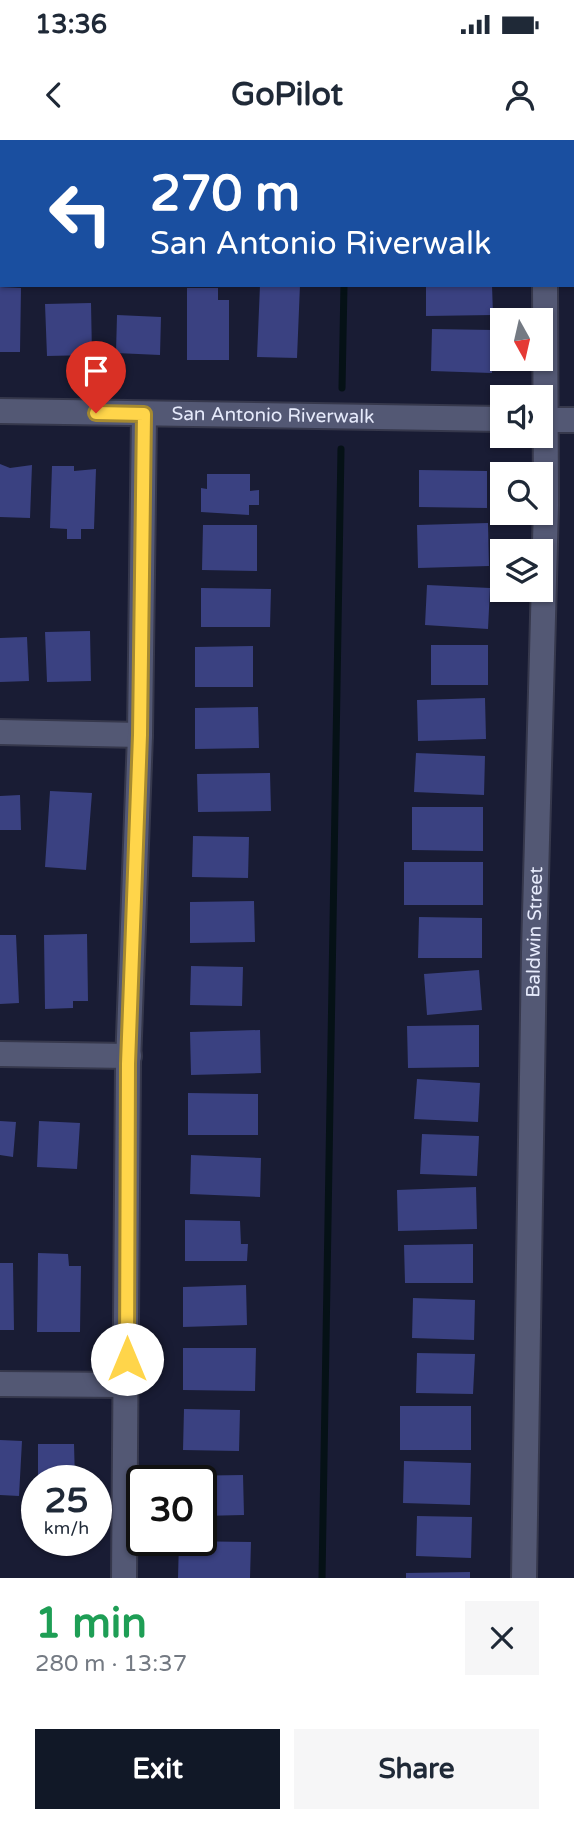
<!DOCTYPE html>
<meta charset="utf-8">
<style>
:root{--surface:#fff;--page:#f6f6f7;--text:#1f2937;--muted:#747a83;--accent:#111827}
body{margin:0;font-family:"Varela Round",sans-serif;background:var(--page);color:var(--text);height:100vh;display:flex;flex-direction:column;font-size:26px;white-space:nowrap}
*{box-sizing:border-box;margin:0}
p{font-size:23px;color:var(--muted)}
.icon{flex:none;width:38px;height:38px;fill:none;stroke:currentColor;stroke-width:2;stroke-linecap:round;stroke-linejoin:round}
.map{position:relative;height:1438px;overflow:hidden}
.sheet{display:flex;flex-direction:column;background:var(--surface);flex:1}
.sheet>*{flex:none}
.banner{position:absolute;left:0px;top:0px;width:574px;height:147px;box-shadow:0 2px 5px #0004;background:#1a4fa0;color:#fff;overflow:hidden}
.needle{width:46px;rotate:172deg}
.fabs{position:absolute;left:490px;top:168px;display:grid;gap:14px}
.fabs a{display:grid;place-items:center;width:63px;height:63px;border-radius:0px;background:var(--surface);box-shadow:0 2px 5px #0004;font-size:35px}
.speed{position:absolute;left:21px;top:1325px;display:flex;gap:14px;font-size:35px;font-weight:700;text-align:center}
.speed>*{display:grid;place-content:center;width:91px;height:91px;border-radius:50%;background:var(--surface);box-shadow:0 2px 5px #0004;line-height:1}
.speed small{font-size:18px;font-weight:400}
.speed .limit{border:4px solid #111;border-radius:10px;background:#fff;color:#111}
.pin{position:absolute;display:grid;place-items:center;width:60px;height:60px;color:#fff;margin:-72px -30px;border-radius:50% 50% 50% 0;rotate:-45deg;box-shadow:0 0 7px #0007}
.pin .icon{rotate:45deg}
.me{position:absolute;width:77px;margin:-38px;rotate:0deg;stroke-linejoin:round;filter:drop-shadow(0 0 5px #0008)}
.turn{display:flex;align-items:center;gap:24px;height:147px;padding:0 35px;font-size:32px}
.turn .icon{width:91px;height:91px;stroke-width:2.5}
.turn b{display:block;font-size:49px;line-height:60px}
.round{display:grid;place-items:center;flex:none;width:74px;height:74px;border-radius:0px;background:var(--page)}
.headline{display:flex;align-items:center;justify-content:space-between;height:119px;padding:0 35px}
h1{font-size:42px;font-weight:700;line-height:52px;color:#1e9e55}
.action{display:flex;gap:14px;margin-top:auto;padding:14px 35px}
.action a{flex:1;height:80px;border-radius:0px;background:var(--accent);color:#fff;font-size:28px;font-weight:700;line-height:80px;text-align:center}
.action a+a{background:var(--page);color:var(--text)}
.status{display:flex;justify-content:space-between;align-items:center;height:49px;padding:0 35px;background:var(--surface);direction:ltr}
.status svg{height:19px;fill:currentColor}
header{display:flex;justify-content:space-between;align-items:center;height:91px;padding:0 35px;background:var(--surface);font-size:32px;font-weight:700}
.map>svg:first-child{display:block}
</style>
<div class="status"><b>13:36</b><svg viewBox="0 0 49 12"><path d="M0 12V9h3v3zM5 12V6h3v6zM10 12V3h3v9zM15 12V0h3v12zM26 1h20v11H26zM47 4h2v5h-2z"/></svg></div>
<header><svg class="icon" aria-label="back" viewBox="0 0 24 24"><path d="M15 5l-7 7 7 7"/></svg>GoPilot<svg class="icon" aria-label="person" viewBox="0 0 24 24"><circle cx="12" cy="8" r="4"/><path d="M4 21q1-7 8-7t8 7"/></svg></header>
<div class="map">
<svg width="574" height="1438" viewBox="0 0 574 1438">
<rect width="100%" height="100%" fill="#191c34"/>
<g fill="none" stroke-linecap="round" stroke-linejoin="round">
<path stroke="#051116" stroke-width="7" d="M346,2V0
M342,248L344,145
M322,1438L341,309"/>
</g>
<path fill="#3a4181" d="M260,145H300L297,218L257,217Z
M426,145H492L493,175L426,176Z
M0,147L21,148L20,212H0Z
M187,148H218V160H229V220H187Z
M91,163L92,215L47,216L45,164Z
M117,175L161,177L160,215L116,213Z
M432,189L493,190L492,233L431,231Z
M0,324L10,328L32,325L30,378L0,377Z
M52,326H74V331L96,329L94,389H81V399H67V389L50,388Z
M419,330L487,331V368L419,367Z
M207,334H250V351L259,350V365H249V375L201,372V348L207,349Z
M488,383L489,426L418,428L417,385Z
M203,385H257V431L202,430Z
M427,445L490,448L488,489L425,485Z
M201,448L271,449L270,487H201Z
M90,491L91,541L47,542L45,492Z
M27,497L29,541L0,542V498Z
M431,505H488V545H431Z
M253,506V547H195V507Z
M485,558L486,599L418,601L417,560Z
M258,567L259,608L195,609V568Z
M416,613L485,616L484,655L414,652Z
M270,633L271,671L198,672L197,634Z
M50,651L92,653L86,730L45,727Z
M20,655L21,690H0V656Z
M412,667H483V711L412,710Z
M193,696L249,697L248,738L192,737Z
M404,722H483V765H404Z
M254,761L255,802L190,803V762Z
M419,777L482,778V818H418Z
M87,794L88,861H73V868L45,869L44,795Z
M0,795H16L19,863L0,864Z
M191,826L243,827L242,866L190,865Z
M479,830L482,870L427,875L424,834Z
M479,885V927L408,928L407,886Z
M260,890L261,933L191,935L190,892Z
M417,939L480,943L478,982L414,979Z
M188,953L258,954V995H188Z
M0,981L16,982L13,1017L0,1015Z
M39,981L80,983L77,1029L37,1027Z
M422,994L479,996L477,1036L420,1034Z
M191,1015L261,1018L260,1057L190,1054Z
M476,1047L477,1089L398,1091L397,1050Z
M185,1080L240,1081L241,1104H248L247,1121H185Z
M473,1104V1143H405L404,1105Z
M38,1113L68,1114L69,1126H81L80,1192H37Z
M0,1123H13L14,1190H0Z
M246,1145L247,1185L183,1187V1147Z
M413,1158L475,1160L474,1200L412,1198Z
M183,1208H256L255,1251L183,1250Z
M417,1213L475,1214L473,1254L416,1253Z
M400,1266H471V1310H400Z
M184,1269L240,1270L239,1311L183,1310Z
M0,1300L22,1301L19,1356L0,1355Z
M38,1304H74L75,1340H38Z
M404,1321L471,1323L470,1365L403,1363Z
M243,1335L244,1375L201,1376V1340H180L179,1336Z
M417,1376L472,1377L471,1418L416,1416Z
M179,1401L251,1402L250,1438H178Z
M470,1432V1438H406V1433Z"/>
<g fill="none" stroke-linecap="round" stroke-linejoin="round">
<defs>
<g id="street">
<path d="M542,0V2"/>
<path id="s1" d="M0,271L502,279"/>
<path d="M541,280H574"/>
<path d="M0,592L140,595"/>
<path d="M0,914L129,916"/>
<path d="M0,1244L126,1245"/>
<path d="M124,1438L128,924L140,595L144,274"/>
<path id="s2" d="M524,1438L534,812L546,365L545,145"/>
</g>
</defs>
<use href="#street" stroke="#36384c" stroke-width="28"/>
<use href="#street" stroke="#535874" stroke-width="24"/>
</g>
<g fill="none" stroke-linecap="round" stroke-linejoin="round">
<defs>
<path id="route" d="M96,273L144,274L140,595L128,924L127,1219"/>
</defs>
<use href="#route" stroke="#a68a30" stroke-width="18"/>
<use href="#route" stroke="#ffd54a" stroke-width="12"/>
</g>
<g text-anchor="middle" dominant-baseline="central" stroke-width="7" stroke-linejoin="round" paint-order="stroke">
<g font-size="19" fill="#e6eafb" stroke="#191c34">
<text stroke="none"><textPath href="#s1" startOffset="273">San Antonio Riverwalk</textPath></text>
<text stroke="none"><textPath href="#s2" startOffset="646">Baldwin Street</textPath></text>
</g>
</g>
</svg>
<div class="fabs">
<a><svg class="needle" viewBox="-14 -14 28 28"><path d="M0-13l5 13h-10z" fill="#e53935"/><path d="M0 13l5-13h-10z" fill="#747a83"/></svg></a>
<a><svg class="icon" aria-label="sound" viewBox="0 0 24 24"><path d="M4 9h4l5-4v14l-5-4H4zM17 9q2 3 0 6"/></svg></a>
<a><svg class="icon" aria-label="search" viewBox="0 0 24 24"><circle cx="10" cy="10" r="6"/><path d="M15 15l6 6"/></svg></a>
<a><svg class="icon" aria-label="layers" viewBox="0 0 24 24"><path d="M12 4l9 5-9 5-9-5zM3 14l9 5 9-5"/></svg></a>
</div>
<div class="speed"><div>25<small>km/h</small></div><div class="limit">30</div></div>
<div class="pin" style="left:96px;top:273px;background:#d93025"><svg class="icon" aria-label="arrive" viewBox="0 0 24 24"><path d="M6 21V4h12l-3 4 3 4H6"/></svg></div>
<svg class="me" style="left:127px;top:1219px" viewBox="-20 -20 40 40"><circle r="19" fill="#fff"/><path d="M0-13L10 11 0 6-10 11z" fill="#ffd54a"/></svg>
<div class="banner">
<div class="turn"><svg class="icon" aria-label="left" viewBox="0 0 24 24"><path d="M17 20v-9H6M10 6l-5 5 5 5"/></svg><div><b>270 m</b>San Antonio Riverwalk</div></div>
</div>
</div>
<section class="sheet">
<div class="headline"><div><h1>1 min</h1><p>280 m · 13:37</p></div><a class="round"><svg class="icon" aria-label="close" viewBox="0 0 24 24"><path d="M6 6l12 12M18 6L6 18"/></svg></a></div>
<div class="action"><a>Exit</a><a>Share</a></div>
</section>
